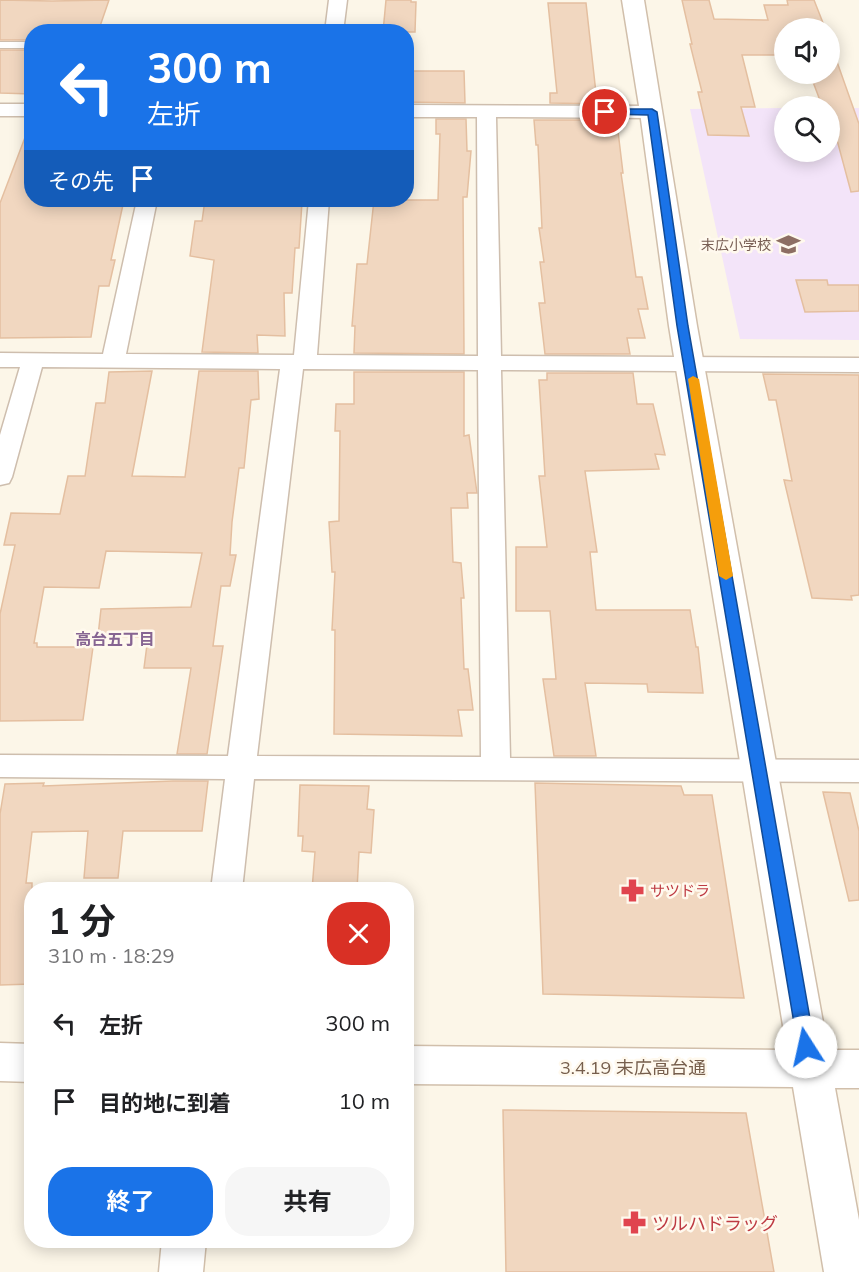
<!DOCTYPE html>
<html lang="ja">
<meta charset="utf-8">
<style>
:root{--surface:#fff;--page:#f6f6f6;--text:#202124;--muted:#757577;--accent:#1a73e8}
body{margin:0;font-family:Mulish,"Noto Sans JP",sans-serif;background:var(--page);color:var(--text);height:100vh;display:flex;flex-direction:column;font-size:22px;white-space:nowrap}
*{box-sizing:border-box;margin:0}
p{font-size:20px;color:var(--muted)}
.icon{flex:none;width:33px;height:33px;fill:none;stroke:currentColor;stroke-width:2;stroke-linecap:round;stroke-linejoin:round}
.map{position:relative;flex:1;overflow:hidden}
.panel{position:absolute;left:24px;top:882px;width:390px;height:366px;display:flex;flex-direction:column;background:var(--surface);border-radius:24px;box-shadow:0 3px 15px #0003}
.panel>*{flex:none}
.top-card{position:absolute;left:24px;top:24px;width:390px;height:183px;border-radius:24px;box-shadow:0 3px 15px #0003;background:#1a73e8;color:#fff;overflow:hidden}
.controls{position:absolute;left:774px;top:18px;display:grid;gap:12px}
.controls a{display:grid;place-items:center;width:66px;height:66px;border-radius:50%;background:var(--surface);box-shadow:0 3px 15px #0003;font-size:30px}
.pin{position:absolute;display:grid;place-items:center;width:51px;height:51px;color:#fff;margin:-26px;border:3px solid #fff;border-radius:50%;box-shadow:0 2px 6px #0007}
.me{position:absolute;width:66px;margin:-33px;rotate:350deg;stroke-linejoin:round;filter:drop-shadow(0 0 4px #0008)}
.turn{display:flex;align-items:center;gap:21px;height:126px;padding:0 24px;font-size:27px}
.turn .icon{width:78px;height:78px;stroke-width:2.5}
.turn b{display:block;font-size:42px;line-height:51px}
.then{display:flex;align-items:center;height:57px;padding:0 24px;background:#0003;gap:12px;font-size:22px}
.round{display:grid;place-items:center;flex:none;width:63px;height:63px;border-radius:24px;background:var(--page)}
.summary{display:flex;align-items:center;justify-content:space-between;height:102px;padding:0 24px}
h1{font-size:36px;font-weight:700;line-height:45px}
.action{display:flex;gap:12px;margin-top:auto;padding:12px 24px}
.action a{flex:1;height:69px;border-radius:24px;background:var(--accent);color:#fff;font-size:24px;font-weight:700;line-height:69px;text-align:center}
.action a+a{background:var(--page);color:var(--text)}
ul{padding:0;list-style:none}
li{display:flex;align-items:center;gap:18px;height:78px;padding:0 24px}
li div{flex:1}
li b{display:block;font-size:22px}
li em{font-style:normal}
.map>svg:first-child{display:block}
</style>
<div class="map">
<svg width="859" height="1272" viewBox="0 0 859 1272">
<rect width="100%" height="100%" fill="#fcf6e8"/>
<path fill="#f3e4f9" d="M784,108V152H830V108H859V340L740,339L690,109Z"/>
<path fill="#f1d7c0" stroke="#e4bfa0" stroke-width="1.5" d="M0,0L52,1L109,0L98,32H32V40H0Z
M386,0H411V2H416L415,32H383Z
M682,0H709L714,19L768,20L764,5H788L787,0H814L825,28H784V55H742L755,107H741L749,136L708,135L698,92H702L690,44H692Z
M548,3H586L596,93H606L608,104L550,103V93H557Z
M830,42L859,124V191L851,192L830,114V106L826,103H821L810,74H830Z
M0,50H32V94L0,93Z
M406,71H464L465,103L406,102Z
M436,119H466L467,151H471L467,197H463L464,354L354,353L355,326H352L357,264H367L374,200H438L440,134H436Z
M534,120H610V123H617L623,173H621L636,277H642L648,309H638L645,338H627L630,354H545L539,303H545L540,262H544L539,228H542L538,145H536Z
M29,127H32V200H124L111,260H115L109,286H99L91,337L0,338V203Z
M205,200H294V201L302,202L299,248H295L292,293H284L285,336L257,335L258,353L202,352L214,260L190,256L195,221H202Z
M796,280H827L828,285H859V311L805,312Z
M152,371L132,476L185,477L199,371H258L259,399L251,400L244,468H239L232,522L230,555H236L230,586H221L213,646H223L207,754H177L191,668H144L148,637L98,636L101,609L191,607L202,553L106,551L99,588L44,587L34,643H37V647H93L83,720L0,721V614L15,545H4L11,513L60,514L68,476H85L96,403H105L109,372Z
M354,372H464V436L469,435L477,493H467L468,508H451L453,562L461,563L464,598H461L464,669H468L473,710H458L462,736L334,734L335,630H332L335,572H332L329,522L339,521L340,431H335L336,404H354Z
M547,373H633L637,404H653L665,455L655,454L659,469L585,471L597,552H590L596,610H690L696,647H698L703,693L648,692L647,684L585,683L596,756H554L543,679H556L550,611H516V547H547L539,476H545L539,380H547Z
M763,374L859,375V595L851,596L852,600L812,598L784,480L792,481L776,400H769Z
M173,781H208L202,831H123L118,878H84L88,831L32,832L26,883H32V984L0,985V814L5,784L44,783L43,786Z
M535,783L681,786L684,795H712L744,998L543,994Z
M300,785L369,786L367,809L374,810L371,853L359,852L357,890H312L315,852L302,851L303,836H298Z
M823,792L850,793L859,831V900L849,901Z
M503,1110L746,1113L774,1272H506Z"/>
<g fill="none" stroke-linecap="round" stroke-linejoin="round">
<defs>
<path id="lane" d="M0,42H32V48H0Z"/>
<path id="street" d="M329,0H347L343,32H325Z
M0,104H32V116H0Z
M406,105L652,106L659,108L661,112L659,116L652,118L496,117L501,356L859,358V372L501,370L510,758L859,760V782L254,779L242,890H211L225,779L0,777V755L228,756L280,369L42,367L12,477L9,483L0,485V435L20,367H0V353L103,354L137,200H157L126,354L294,355L309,200H329L317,355L478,356L477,117H406ZM303,369L478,370L481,757L257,756Z"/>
<path id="secondary" d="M622,0H644L697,326L828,1050H859V1088H835L859,1220V1272H824L793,1087L406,1084V1046L787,1050L669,326L640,112Z
M0,1043L32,1044V1082L0,1081Z
M162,1240H206L203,1272H159Z"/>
</defs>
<use href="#lane" stroke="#cebeae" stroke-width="2"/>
<use href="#street" stroke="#cebeae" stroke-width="3"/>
<use href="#secondary" stroke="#d1bfab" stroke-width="3"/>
<use href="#lane" fill="#fff" fill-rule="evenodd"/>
<use href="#street" fill="#fff" fill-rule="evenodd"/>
<use href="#secondary" fill="#fff" fill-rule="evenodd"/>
</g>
<path fill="#1a73e8" stroke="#114b97" stroke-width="1.5" d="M652,109L657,112L688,326L815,1047L812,1053L806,1055L800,1053L798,1047L677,326L648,115L605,114L600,112L605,109Z"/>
<path fill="#f59e0b" d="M693,376L699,379L733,576L726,580L719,576L688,379Z"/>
<defs>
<symbol id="school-bare" viewBox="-9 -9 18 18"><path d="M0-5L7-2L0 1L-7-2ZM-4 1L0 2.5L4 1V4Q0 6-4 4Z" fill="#8d6e63" stroke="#fff9ee" stroke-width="2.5" paint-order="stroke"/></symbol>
<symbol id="pharmacy-bare" viewBox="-9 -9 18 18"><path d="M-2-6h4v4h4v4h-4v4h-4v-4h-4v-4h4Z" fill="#e0444e" stroke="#fff9ee" stroke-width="2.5" paint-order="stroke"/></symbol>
</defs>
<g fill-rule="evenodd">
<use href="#school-bare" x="772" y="228" width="33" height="33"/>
<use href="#pharmacy-bare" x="616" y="874" width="33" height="33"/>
<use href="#pharmacy-bare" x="618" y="1206" width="33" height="33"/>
</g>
<g text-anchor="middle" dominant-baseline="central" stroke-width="5" stroke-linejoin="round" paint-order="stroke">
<g font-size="14" fill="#785e54" stroke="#fff9ee" text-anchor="end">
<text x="771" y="245">末広小学校</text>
</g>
<g font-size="15" fill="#be3a42" stroke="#fff9ee" text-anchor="start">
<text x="650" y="890">サツドラ</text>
</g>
<g font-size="16" font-weight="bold" fill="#866492" stroke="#fff9ee">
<text x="115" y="639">高台五丁目</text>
</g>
<g font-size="18" fill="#765e4c" stroke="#fff9ee">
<text x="633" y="1067">3.4.19 末広高台通</text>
</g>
<g font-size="18" fill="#be3a42" stroke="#fff9ee" text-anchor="start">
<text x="652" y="1223">ツルハドラッグ</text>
</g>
</g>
</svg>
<div class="controls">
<a><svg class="icon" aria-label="sound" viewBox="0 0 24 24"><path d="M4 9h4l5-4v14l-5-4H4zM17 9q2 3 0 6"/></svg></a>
<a><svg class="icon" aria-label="search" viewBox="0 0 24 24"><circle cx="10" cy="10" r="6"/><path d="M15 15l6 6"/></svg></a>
</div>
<div class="pin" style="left:605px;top:112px;background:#d93025"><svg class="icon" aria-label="arrive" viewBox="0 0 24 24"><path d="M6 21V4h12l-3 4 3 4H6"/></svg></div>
<svg class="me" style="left:806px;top:1047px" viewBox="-20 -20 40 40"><circle r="19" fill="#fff"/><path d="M0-13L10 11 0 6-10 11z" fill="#1a73e8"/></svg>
<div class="top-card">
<div class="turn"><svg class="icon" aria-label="left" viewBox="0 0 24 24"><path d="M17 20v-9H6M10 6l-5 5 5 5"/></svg><div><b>300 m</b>左折</div></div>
<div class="then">その先<svg class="icon" aria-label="arrive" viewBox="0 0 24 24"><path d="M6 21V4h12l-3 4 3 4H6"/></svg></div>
</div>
<section class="panel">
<div class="summary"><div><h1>1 分</h1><p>310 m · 18:29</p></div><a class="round" style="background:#d93025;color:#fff"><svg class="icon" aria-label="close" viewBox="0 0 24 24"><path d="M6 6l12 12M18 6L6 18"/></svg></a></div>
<ul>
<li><svg class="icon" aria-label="left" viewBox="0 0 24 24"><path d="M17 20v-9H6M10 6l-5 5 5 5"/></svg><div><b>左折</b></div><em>300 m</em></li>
<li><svg class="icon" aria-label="arrive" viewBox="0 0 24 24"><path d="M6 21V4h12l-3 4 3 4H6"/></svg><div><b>目的地に到着</b></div><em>10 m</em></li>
</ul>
<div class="action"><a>終了</a><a>共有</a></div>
</section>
</div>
